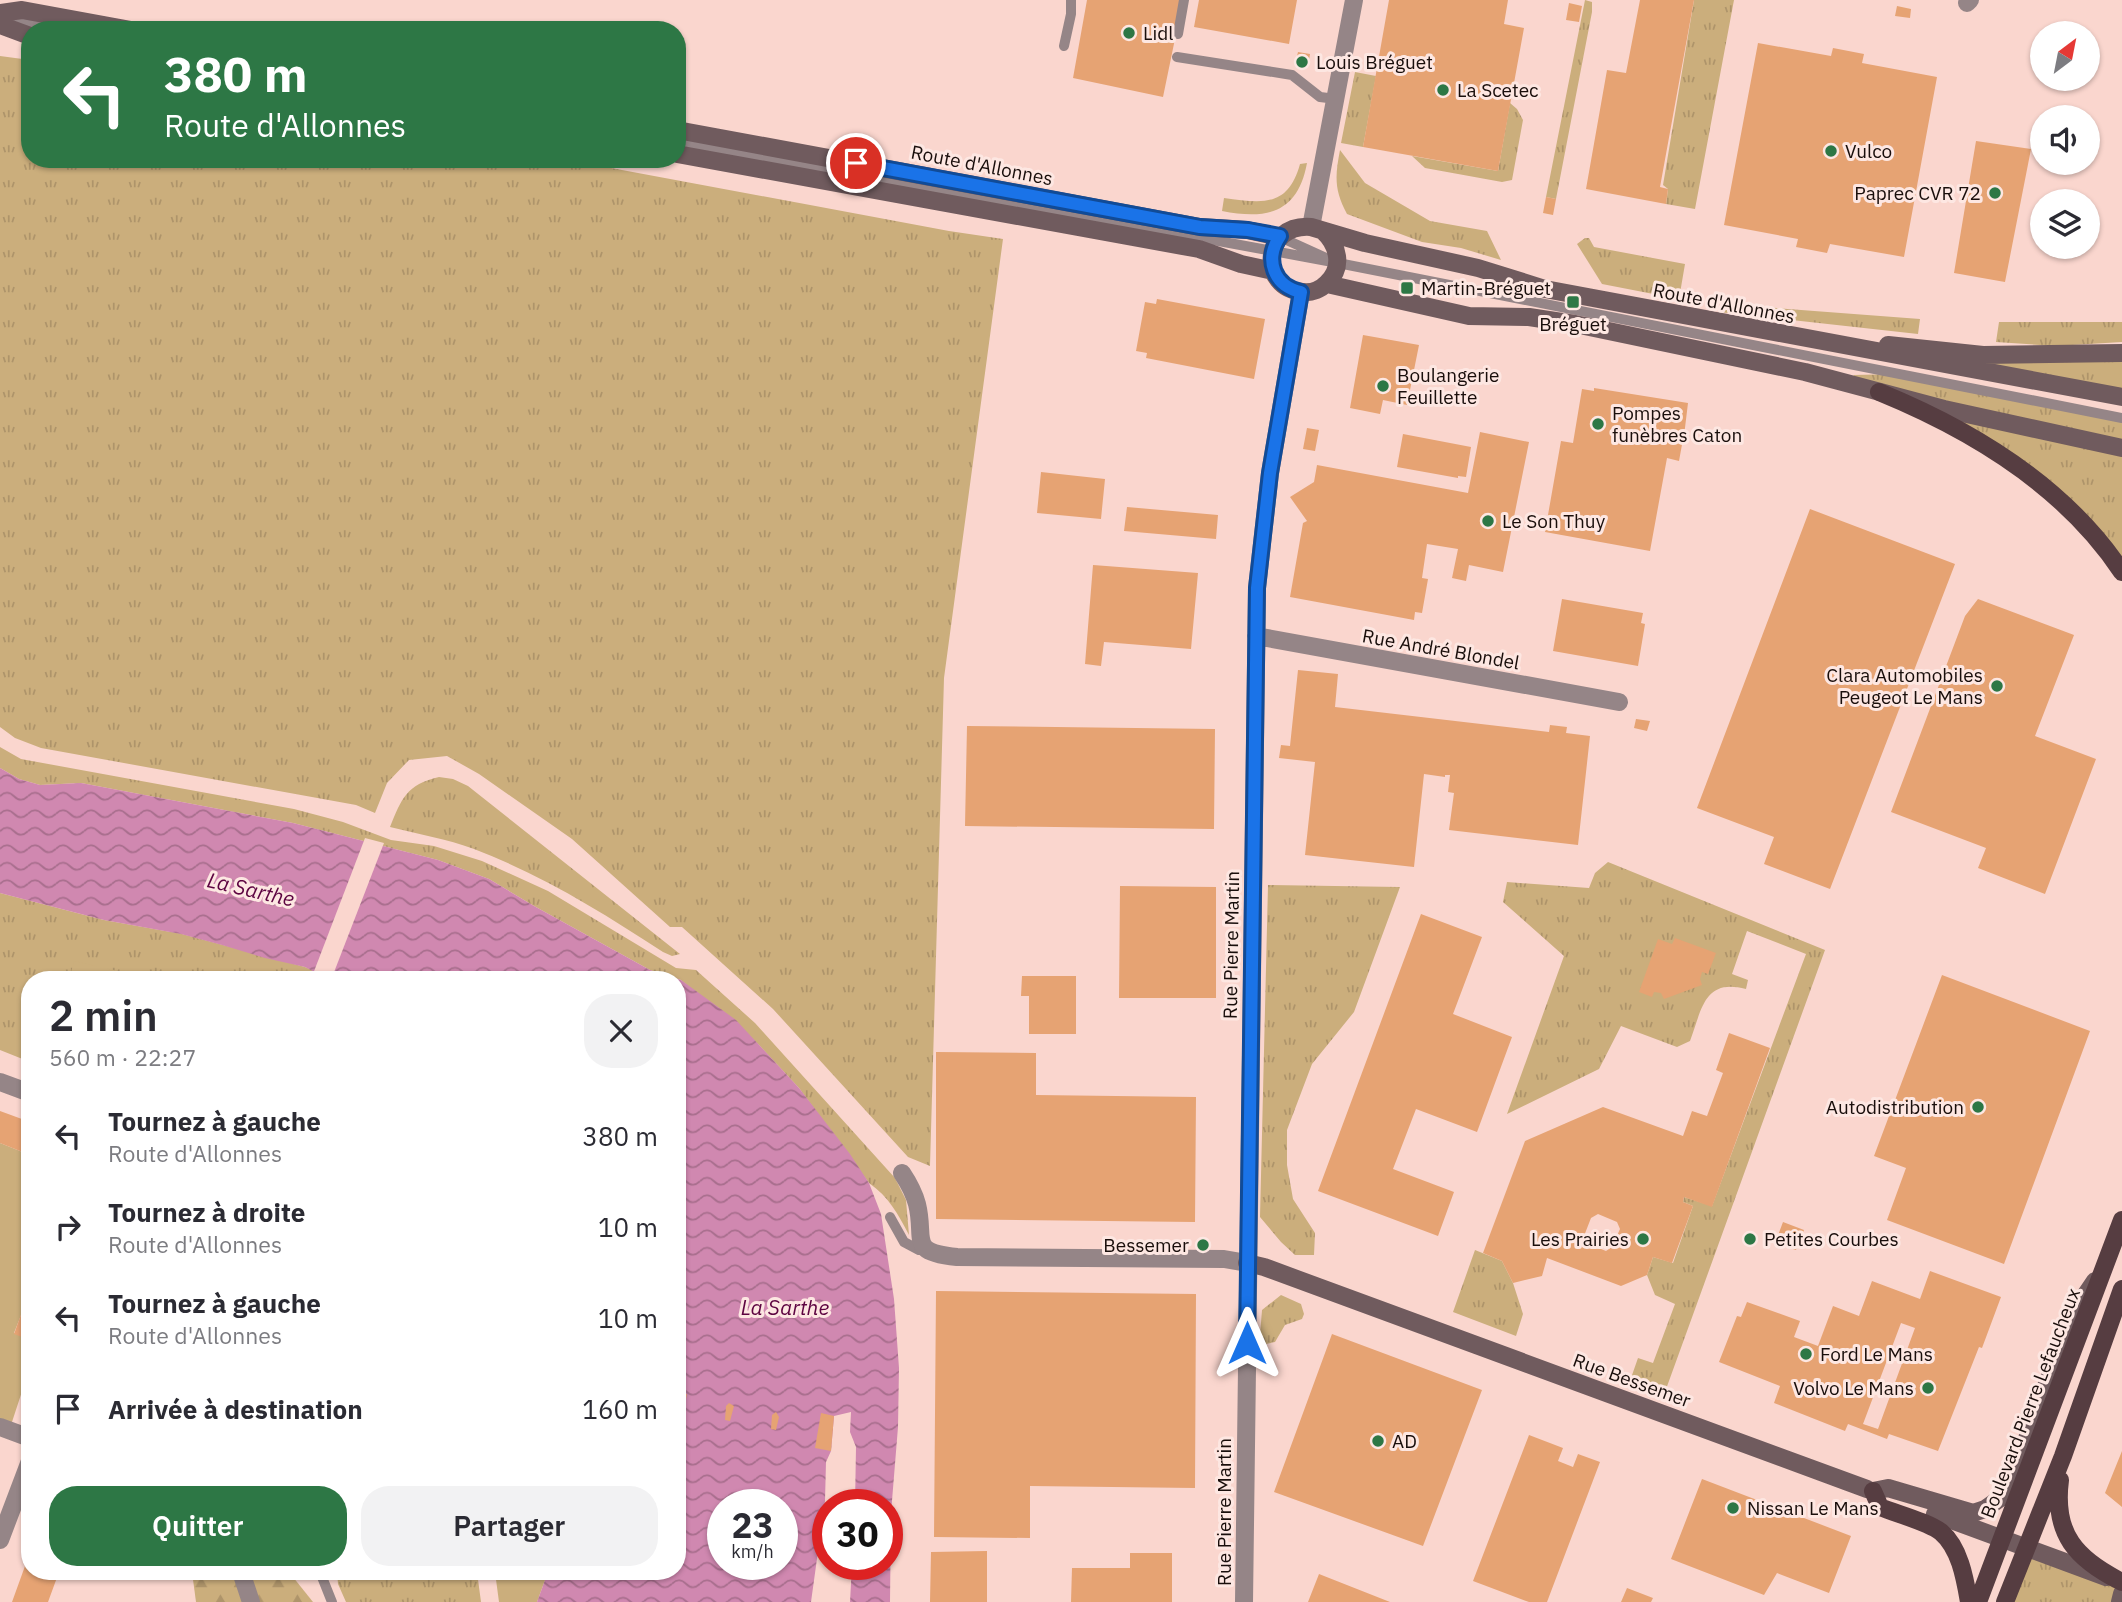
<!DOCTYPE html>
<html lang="fr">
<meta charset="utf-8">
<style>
:root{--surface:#fff;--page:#f2f2f3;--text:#2b2b33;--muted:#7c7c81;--accent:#2d7745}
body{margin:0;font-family:"IBM Plex Sans",sans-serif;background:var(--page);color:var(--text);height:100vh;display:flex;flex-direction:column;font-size:26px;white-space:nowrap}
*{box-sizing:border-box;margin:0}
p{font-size:23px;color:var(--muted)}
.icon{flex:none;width:38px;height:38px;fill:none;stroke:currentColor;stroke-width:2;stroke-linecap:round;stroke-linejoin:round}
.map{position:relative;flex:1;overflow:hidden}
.side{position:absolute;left:21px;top:971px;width:665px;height:609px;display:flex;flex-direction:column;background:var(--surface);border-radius:28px;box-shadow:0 2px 5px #0004}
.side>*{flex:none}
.top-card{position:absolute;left:21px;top:21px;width:665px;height:147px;border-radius:28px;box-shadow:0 2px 5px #0004;background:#2d7745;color:#fff;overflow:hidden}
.needle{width:46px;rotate:32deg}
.controls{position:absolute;left:2030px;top:21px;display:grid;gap:14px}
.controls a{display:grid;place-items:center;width:70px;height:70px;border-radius:50%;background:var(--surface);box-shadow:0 2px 5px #0004;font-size:35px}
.speed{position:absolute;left:707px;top:1489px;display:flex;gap:14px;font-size:35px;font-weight:700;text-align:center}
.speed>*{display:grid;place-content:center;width:91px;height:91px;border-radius:50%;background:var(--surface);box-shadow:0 2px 5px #0004;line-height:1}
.speed small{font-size:18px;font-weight:400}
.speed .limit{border:10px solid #d22;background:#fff;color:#111}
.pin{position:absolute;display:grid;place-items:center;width:60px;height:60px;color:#fff;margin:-30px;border:4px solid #fff;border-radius:50%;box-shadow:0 2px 7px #0007}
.me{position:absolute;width:77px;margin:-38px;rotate:0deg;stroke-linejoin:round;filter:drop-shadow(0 0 5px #0008)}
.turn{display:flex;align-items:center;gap:24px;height:147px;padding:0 28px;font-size:32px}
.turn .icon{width:91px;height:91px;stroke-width:2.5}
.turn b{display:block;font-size:49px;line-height:60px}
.round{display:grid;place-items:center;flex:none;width:74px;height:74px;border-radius:28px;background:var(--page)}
.overview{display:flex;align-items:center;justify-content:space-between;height:119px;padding:0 28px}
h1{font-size:42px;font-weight:600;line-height:52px}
.button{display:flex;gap:14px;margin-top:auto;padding:14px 28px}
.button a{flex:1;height:80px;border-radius:28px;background:var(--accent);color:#fff;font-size:28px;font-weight:600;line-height:80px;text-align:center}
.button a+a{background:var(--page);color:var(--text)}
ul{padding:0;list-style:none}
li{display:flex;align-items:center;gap:21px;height:91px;padding:0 28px}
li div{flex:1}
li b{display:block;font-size:26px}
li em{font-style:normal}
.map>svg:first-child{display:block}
</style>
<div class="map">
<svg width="2122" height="1602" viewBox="0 0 2122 1602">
<defs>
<pattern id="grass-tufts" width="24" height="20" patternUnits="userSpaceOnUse" patternTransform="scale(1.75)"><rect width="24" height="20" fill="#cbae7c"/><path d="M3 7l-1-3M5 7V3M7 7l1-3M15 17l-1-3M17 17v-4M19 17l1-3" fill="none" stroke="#ae946a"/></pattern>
<pattern id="forest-firs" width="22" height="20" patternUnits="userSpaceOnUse" patternTransform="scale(1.75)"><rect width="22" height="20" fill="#cbae7c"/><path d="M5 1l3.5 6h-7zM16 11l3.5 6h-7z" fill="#ae946a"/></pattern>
<pattern id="water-waves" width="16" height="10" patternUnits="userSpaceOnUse" patternTransform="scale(1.75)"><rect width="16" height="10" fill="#d088b0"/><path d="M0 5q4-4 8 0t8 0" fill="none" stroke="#a86e8d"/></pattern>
</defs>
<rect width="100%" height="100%" fill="#fad6ce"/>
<path fill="url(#grass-tufts)" d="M1585,0L1592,2V12L1556,199L1546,197Z
M1694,0H1734L1695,209L1666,204L1668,189L1663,185Z
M0,56L30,60V159H563L949,231L1003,239L944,678L930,1166L908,1157L773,1009L682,927H670L572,839L479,774L447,756L409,760L387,783L375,813L356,805L41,748L15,738L0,727Z
M1355,72L1376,76L1363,147L1341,143Z
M1510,103L1517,109L1523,120L1512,180L1502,182L1425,168L1412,156L1498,171Z
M1340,150L1365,183L1430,221L1487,231L1501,260L1461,248L1422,242L1347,214C1334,190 1335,176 1340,150Z
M1307,163C1298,213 1267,220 1222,211L1224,198C1262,203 1288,208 1300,164Z
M1585,238H1589L1594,247L1685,264L1679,299L1602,284L1577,244Z
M1723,304L1920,319L1918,334L1719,312Z
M1999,322H2122V342L2056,346L1996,342Z
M1885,344L2122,353V397Z
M1898,374L2122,418V572L2011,462L1879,392L1853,375Z
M0,747L21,759L294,809L343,822L391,840L434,846L482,861L548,891L676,968L696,970L755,1023L895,1178L906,1200L909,1235C898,1214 889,1197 869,1183L799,1088L759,1045L681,980L650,970L534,906L489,879L438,860L293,823L81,783L40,785L19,779L0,768Z
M439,777L453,779L468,786L680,954L672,956L663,952C602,912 542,875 474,849C447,839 418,834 390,827C402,798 406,785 439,777Z
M1608,862L1825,950L1665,1392L1631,1378L1638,1358L1653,1363L1675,1304L1655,1295L1647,1275L1653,1257L1673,1263L1693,1206L1683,1202L1684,1197L1712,1206L1806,954L1747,931L1732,974L1748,980L1746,989C1704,978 1702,1009 1690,1041L1677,1047L1621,1026L1599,1069L1507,1114L1564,956L1503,902L1507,882L1589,888L1595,873Z
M1268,885L1400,887L1354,1012L1312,1064L1287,1130V1165L1293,1199L1315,1233L1314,1255H1295L1281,1242L1260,1217Z
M0,893L104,920L182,934L305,967L314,971L310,980H30V1062L0,1050Z
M1475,1250L1502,1261L1513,1283L1523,1314L1516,1336L1453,1312Z
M1281,1295L1301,1304L1304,1314L1302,1319L1285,1325L1275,1342L1266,1344L1260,1335L1262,1310Z
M2027,1547L2122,1583L2120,1602H2005Z
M337,1572H477L481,1602H346L338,1584Z"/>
<path fill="url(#forest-firs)" d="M192,1572H289L313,1602H196Z"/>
<path fill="#cbae7c" d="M74,961L131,974L129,980H69Z
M0,1143L30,1155V1303L27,1311L23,1310L14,1333L30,1340V1367L11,1425L0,1421Z
M495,1572H548L537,1602H499Z"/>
<path fill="url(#water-waves)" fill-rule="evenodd" d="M0,768L19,779L40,785L81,783L293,823L438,860L489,879L534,906L650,970L681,980L736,1020L799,1088L850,1154L869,1183L881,1214L894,1299L899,1368L898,1427L891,1513L890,1602H850L852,1565L887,1564V1505H855L856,1447L850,1432L851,1412L834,1416L831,1451L826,1462L825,1501L811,1602H537L548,1572H677V980H330L305,967L265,958L222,945L181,934L104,920L0,893ZM723,1505H782V1564H723Z"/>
<path fill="#fad6ce" d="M365,838L384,843L331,980H323L313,974Z"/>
<path fill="#e6a373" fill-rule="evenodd" d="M1087,0H1183L1163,97L1073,78Z
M1199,0H1297L1289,44L1194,27Z
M1389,0H1508L1504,24L1524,28L1498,171L1363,147Z
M1640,0H1694L1660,187L1668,189L1666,204L1586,189L1607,70L1626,73Z
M1569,3L1582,6L1579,22L1566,20Z
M1897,6L1911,9L1910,18L1895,16Z
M1758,43L1831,56L1833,48L1864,54L1862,63L1937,77L1904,257L1830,244L1827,253L1796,247L1798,239L1724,225Z
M1298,52L1310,54L1308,67L1295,65Z
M1976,141L2031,149L2005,282L1954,273Z
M1546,197L1556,199L1553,215L1543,213Z
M1157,299L1265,319L1254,379L1146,358L1147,353L1136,351L1145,302L1156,304Z
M1363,335L1419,345L1407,405L1383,400L1380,414L1350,408Z
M1594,388L1688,403L1684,436H1686L1685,439H1683L1679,461L1667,458L1650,551L1545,532L1561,441L1573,443L1582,389L1594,391Z
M1307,428L1319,430L1315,451L1303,449Z
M1480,432L1529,442L1503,572L1469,565L1466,581L1452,578L1458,549L1427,544L1422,578L1428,579L1422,613L1415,612L1414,620L1290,597L1303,523L1307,521L1290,497L1314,482L1317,465L1468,493Z
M1403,434L1471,447L1466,477L1458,476V478L1397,467Z
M1041,472L1105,479L1101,519L1037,513Z
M1127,507L1218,515L1216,539L1124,531Z
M1810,509L1955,564L1830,889L1764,864L1774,837L1697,808Z
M1093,565L1198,573L1191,649L1104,642L1101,666L1085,664Z
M1562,599L1643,613L1641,623L1645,624L1638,666L1553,651Z
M1978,599L2074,635L2035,736L2096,759L2045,894L1978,868L1986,848L1891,812L1965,616Z
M1298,670L1338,674L1335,707L1549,732L1550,725L1567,727L1566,733L1590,736L1578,845L1449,830L1454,793L1448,792L1450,775H1445V777L1424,774L1414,867L1305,855L1315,762L1279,758L1281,745L1290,746Z
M1636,719L1650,721L1647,731L1634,728Z
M967,726L1215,729L1214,829L965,826Z
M1120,886L1216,887V998H1119Z
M1421,914L1482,937L1453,1014L1512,1037L1477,1132L1416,1109L1393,1169L1454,1192L1438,1236L1318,1191Z
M1675,938L1716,953L1708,974L1702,972L1700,979L1702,985L1664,999L1661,993L1654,992L1652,997L1639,992L1658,939L1672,944Z
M1942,975L2090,1031L2004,1264L1887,1220L1906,1168L1874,1156Z
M1022,976H1076V1034H1029V996H1021Z
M1729,1033L1770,1048L1712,1207L1684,1197L1683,1202L1693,1206L1672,1263L1653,1257L1647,1275L1621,1286L1547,1258L1542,1276L1513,1283L1502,1261L1483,1253L1525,1141L1603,1107L1683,1136L1692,1111L1707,1116L1723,1073L1716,1070ZM1598,1214L1617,1222L1620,1229L1612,1247L1606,1251L1586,1243L1584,1236L1591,1218Z
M936,1052L1036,1053V1095L1196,1097L1195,1222L936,1219Z
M0,1111L30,1122V1155L0,1143Z
M1783,1222L1804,1230L1796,1250L1775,1243Z
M1198,1239H1208V1250H1198Z
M1930,1271L2001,1297L1982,1348L1979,1347L1938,1451L1889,1434L1887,1439L1848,1424L1845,1431L1774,1403L1780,1386L1719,1362L1737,1316L1741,1317L1747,1302L1800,1321L1794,1337L1818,1346L1833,1306L1859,1316L1872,1281L1920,1299ZM1901,1323L1915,1328L1878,1429L1863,1424Z
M936,1291L1196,1294L1195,1488L1030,1486V1538L934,1537Z
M30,1304V1340L14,1334L23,1309L27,1311Z
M1332,1334L1482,1390L1423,1546L1274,1492Z
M683,1394H687L684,1410L677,1409L678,1396L683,1397Z
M729,1403L734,1406L730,1421L725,1420L726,1406Z
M776,1412L779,1417L776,1430L771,1429L772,1415Z
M821,1413L834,1416L831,1451L815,1448Z
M1529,1435L1563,1448L1558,1461L1573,1467L1578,1454L1600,1462L1547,1602H1529L1473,1581Z
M2122,1451V1507L2105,1493Z
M1702,1479L1851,1536L1829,1593L1777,1573L1764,1595L1671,1559Z
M987,1551V1602H930L931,1552Z
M1130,1553H1172V1602H1071L1072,1568H1130Z
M29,1555L30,1572H59L48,1602H12Z
M1319,1574L1390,1602H1308Z
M1627,1588L1653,1598L1651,1602H1621Z"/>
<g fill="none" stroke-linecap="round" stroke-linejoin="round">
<path stroke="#958587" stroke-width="10" d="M4,18L69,30
M1178,34L1184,0
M1064,46L1071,14V0
M1177,57L1292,75L1320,97L1336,99
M677,141L1338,263L2122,418
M1280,237L1324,257
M890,1217L904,1242L919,1250L925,1249
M320,1572L332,1602"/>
<path stroke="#958587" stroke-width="18" d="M1967,3L1970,0
M1311,227L1354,0
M1256,636L1619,702
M0,1082L30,1093
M902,1173C908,1182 914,1193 917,1204C926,1240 907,1252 957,1257L1224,1259L1247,1263
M0,1427L30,1438
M0,1540L30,1461
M241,1572L251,1602
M1244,1602L1257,588L1270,473L1301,292"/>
<path stroke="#705b5e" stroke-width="18" d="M0,13L22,10L131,30
M0,25L30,36
M677,130L1200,227L1247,230L1280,237
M677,154L1199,249L1241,264L1273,271
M1323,231C1338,245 1344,267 1327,283C1321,289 1312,293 1303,292C1258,289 1262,223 1311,227L1365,243L1478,268L1545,289L2122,397
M1327,284L1469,316L1529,317L1575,324L1805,372L1944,409L2122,448
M1888,345L1983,355L2122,353
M1247,1263L1264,1267L1867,1489
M1873,1491L1888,1488L1973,1513L1985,1509L2002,1497L2021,1455L2072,1315L2095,1281
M1935,1514L2106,1577
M2120,1602L2122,1594"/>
<path stroke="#563d41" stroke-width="18" d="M1879,392C1972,430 2065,486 2122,572
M2060,1480C2053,1534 2076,1559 2122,1582
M1873,1491L1880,1507C1897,1514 1928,1522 1941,1532C1960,1548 1965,1579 1969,1602
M1978,1602L2122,1220
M2005,1602L2063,1456L2122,1289"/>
</g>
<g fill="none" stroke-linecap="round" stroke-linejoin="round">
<defs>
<path id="route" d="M856,163L1200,227L1248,230L1280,236C1264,260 1274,286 1301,292L1270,473L1257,588L1247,1343"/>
</defs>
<use href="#route" stroke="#114b97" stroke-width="18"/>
<use href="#route" stroke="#1a73e8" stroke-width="12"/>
</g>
<g fill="#2d7745" stroke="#fde7e2" stroke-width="2.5">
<circle cx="1129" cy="33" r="7"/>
<circle cx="1302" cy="62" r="7"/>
<circle cx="1443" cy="90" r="7"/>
<circle cx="1831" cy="151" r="7"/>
<circle cx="1995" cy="193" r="7"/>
<rect x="1400" y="281" width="14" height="14" rx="3.5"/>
<rect x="1566" y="295" width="14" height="14" rx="3.5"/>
<circle cx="1383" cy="386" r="7"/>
<circle cx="1598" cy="424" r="7"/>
<circle cx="1488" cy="521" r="7"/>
<circle cx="1997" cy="686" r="7"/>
<circle cx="1978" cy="1107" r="7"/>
<circle cx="1643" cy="1239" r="7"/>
<circle cx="1750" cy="1239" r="7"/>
<circle cx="1203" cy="1245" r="7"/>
<circle cx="1806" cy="1354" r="7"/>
<circle cx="1928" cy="1388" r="7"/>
<circle cx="1378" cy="1441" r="7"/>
<circle cx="1733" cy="1508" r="7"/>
</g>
<g text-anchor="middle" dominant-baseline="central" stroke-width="6" stroke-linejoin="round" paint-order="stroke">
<g font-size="19" fill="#190e0b" stroke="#fde7e2" text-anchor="start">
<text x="1143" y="33">Lidl</text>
<text x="1316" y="62">Louis Bréguet</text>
<text x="1457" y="90">La Scetec</text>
<text x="1845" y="151">Vulco</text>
<text x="1981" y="193" text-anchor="end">Paprec CVR 72</text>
<text x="1421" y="288">Martin-Bréguet</text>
<text x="1573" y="324" text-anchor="middle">Bréguet</text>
<text x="1397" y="375">Boulangerie<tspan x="1397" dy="22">Feuillette</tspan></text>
<text x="1612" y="413">Pompes<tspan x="1612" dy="22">funèbres Caton</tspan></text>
<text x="1502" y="521">Le Son Thuy</text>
<text x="1983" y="675" text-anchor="end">Clara Automobiles<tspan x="1983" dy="22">Peugeot Le Mans</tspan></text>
<text x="1964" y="1107" text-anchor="end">Autodistribution</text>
<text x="1629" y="1239" text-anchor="end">Les Prairies</text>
<text x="1764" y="1239">Petites Courbes</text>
<text x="1189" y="1245" text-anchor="end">Bessemer</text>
<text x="1820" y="1354">Ford Le Mans</text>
<text x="1914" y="1388" text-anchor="end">Volvo Le Mans</text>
<text x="1392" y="1441">AD</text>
<text x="1747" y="1508">Nissan Le Mans</text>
</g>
<g font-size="19" fill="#190e0b" stroke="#fde7e2">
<text transform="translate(982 165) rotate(11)">Route d'Allonnes</text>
<text transform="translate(1724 303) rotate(11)">Route d'Allonnes</text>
<text transform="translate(1441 649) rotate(10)">Rue André Blondel</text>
<text transform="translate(1231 945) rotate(-89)">Rue Pierre Martin</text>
<text transform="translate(1632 1380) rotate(20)">Rue Bessemer</text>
<text transform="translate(2030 1403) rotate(-69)">Boulevard Pierre Lefaucheux</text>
<text transform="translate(1224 1512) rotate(-90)">Rue Pierre Martin</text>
</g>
<g font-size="21" font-style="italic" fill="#5d0441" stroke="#fde7e2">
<text transform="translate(251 889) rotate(13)">La Sarthe</text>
<text x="785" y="1307">La Sarthe</text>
</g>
</g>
</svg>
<div class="controls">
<a><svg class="needle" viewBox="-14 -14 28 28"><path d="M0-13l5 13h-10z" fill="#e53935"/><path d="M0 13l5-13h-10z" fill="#7c7c81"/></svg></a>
<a><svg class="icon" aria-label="sound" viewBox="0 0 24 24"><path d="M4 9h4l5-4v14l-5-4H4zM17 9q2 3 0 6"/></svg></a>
<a><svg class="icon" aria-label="layers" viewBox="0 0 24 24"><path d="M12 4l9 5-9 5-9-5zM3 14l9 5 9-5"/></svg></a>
</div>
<div class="speed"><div>23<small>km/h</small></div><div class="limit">30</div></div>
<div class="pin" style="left:856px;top:163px;background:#d93025"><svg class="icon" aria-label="arrive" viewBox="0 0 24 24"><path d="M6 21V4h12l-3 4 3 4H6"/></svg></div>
<svg class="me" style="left:1247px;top:1343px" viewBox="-20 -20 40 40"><path d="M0-17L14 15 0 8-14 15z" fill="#1a73e8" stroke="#fff" stroke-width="4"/></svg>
<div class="top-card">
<div class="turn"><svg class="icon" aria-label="left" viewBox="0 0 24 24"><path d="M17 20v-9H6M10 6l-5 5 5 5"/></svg><div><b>380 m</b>Route d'Allonnes</div></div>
</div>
<section class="side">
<div class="overview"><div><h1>2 min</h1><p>560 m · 22:27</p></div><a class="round"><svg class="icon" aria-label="close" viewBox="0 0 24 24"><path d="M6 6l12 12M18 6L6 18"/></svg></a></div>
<ul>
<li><svg class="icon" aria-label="left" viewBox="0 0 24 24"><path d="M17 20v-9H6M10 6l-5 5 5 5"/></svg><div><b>Tournez à gauche</b><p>Route d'Allonnes</p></div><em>380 m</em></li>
<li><svg class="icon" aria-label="right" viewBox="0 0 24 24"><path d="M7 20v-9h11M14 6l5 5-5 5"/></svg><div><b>Tournez à droite</b><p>Route d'Allonnes</p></div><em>10 m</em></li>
<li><svg class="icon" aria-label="left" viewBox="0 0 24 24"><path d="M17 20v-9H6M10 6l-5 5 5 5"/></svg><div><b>Tournez à gauche</b><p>Route d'Allonnes</p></div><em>10 m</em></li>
<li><svg class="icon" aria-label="arrive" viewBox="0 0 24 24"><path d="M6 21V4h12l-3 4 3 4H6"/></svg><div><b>Arrivée à destination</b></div><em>160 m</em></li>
</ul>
<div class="button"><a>Quitter</a><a>Partager</a></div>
</section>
</div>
